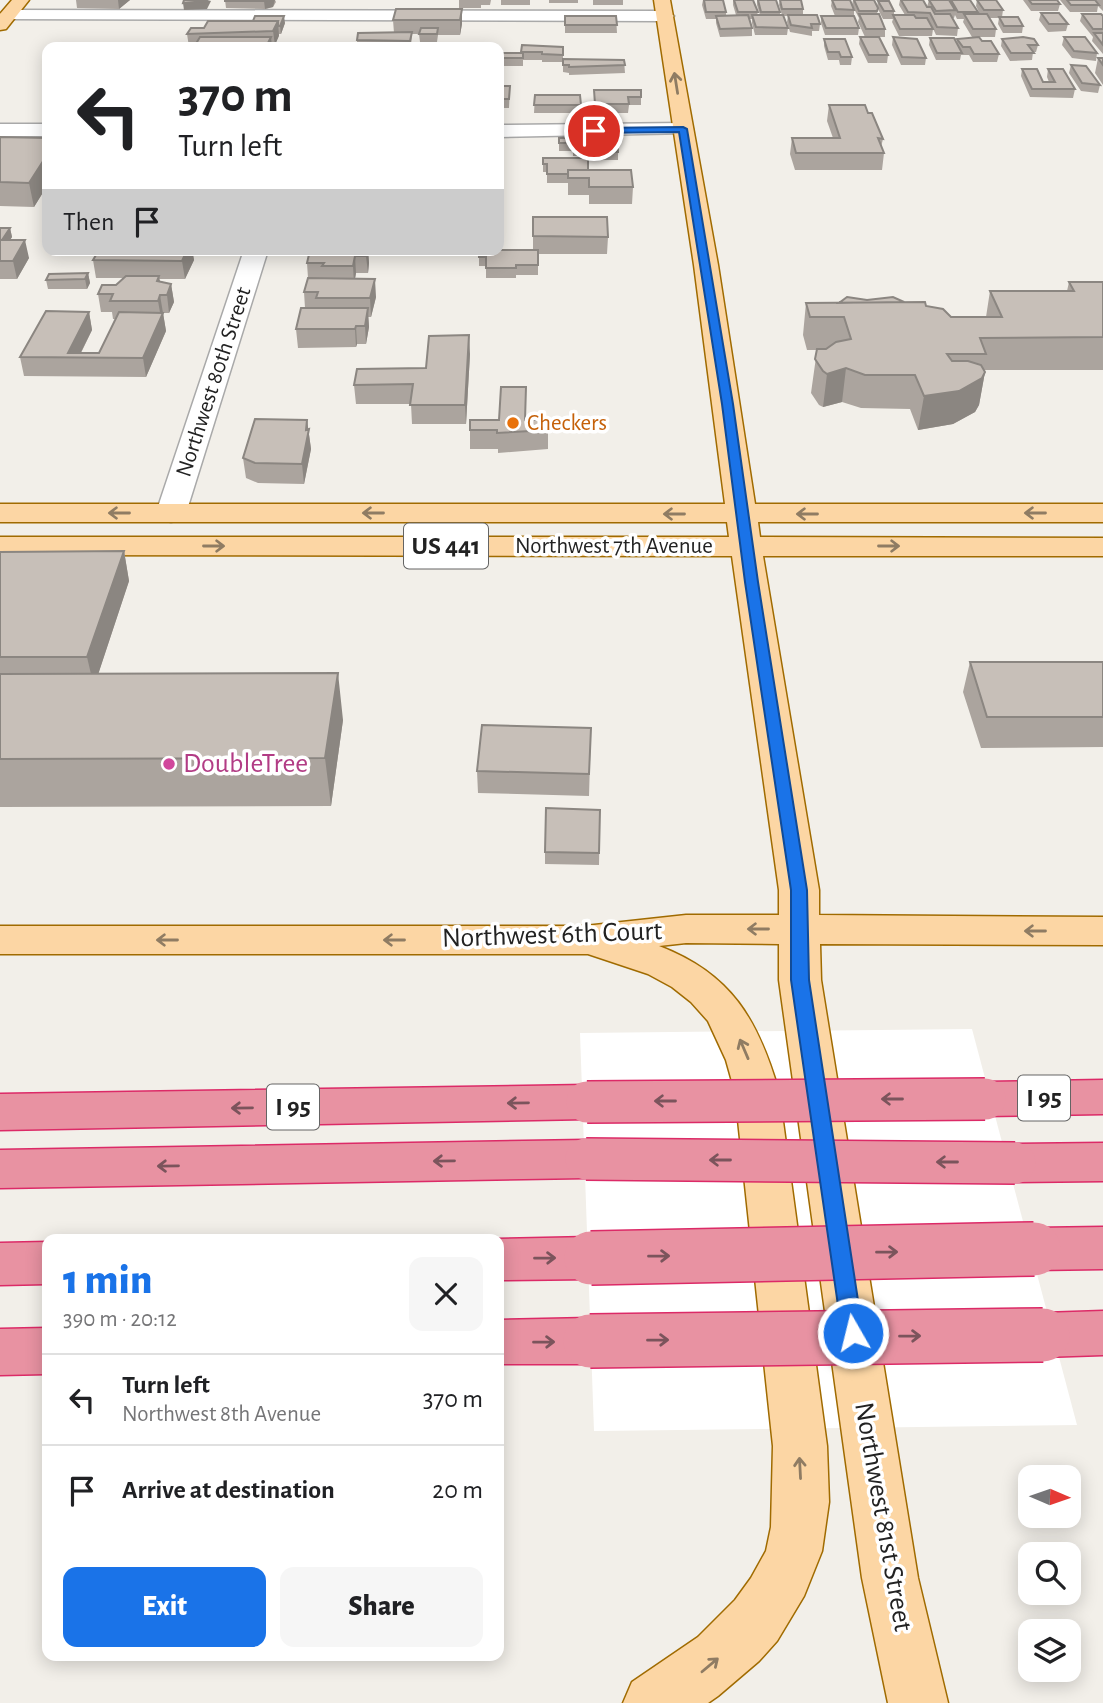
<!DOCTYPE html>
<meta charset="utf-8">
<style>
:root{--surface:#fff;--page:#f6f6f6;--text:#202124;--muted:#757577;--line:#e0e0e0;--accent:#1a73e8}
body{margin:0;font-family:"Alegreya Sans",sans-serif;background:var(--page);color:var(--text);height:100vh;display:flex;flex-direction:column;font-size:26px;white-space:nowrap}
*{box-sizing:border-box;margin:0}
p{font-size:23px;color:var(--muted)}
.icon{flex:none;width:38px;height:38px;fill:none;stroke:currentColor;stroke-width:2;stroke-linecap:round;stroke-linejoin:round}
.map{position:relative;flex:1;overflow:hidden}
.sheet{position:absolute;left:42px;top:1234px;width:462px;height:427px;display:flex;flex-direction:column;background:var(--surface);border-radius:14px;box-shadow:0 4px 18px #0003}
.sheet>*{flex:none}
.banner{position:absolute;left:42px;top:42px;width:462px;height:214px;border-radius:14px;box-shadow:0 4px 18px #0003;background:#fff;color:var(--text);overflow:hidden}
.needle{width:46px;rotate:92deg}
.controls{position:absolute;left:1018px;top:1465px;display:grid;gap:14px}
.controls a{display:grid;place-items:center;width:63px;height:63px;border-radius:14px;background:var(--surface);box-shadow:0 4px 18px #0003;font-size:35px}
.pin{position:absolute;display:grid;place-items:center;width:60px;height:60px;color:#fff;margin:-30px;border:4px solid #fff;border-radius:50%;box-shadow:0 2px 7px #0007}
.me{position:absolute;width:77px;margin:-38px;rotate:352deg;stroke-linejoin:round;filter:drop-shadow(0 0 5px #0008)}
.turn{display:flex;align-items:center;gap:24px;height:147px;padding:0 21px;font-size:32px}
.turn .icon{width:91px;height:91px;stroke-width:2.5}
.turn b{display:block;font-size:49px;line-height:60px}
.then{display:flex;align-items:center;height:66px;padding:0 21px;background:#0003;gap:14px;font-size:26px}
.round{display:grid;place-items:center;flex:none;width:74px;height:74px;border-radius:14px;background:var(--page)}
.summary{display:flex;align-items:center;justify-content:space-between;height:119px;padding:0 21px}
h1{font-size:42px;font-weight:800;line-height:52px;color:var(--accent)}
.cta{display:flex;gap:14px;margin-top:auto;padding:14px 21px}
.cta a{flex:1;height:80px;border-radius:14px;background:var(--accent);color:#fff;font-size:28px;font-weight:800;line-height:80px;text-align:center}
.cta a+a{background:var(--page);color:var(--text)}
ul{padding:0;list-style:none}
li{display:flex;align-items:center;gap:21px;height:91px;padding:0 21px;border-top:2px solid var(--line)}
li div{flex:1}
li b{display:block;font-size:26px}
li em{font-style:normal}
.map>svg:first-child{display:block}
</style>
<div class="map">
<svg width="1103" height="1703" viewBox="0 0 1103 1703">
<rect width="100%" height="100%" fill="#f2efe9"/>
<path fill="#fff" d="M972,1029L1077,1425L594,1431L580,1033Z"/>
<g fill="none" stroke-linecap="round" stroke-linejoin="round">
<defs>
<path id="minor" d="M8,10L665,11L674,16L665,21L2,19L0,14Z
M683,123L690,125L693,129L690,133L499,137V125Z
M0,124H47V136H0Z
M244,250H268L186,513L182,519L171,522L160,519L156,513Z"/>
<path id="primary" d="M12,0H29L6,29L0,30V14Z
M654,0H670L718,265L755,504H1103V522H758L760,537L1103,538V556H763L819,890V915L1103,917V945L820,944L821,980L918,1578L948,1703H888L862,1578L779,980V944L686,943L659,946C732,974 758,1020 779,1092L827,1446L829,1502L822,1551L804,1596L777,1641L759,1661L718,1696L708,1703H623L632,1682L698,1637L735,1600L751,1578L766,1551L771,1527L773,1446L735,1092L726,1060L708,1021L691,1002L672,987L648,974L588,954H0V926H585L686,915H779V890L732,556L0,555V537H729L727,522H0V504H725L694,265Z"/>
<path id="motorway" d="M1103,1080V1114L985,1116L969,1111L963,1099L969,1087L985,1082Z
M587,1085L603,1090L609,1102L603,1114L587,1119L0,1130V1094Z
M586,1140L602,1146L609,1159L602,1172L586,1178L0,1188V1150Z
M1103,1143V1181L1015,1182L999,1176L992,1163L999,1150L1015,1144Z
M1103,1227V1269L1034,1270L1017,1264L1010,1249L1017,1234L1034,1228Z
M591,1237L608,1243L615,1258L608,1273L591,1279L499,1280L497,1239Z
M47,1242V1284L0,1285V1243Z
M1103,1311V1355L1043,1357L1025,1351L1018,1335L1025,1319L1043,1313Z
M590,1318L608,1325L615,1341L608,1357L590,1364H499V1320Z
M47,1328V1374L0,1375V1329Z"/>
</defs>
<use href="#minor" stroke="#a9a9a9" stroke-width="3"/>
<use href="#primary" stroke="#a06b00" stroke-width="3"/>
<use href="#motorway" stroke="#dc2a67" stroke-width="3"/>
<use href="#minor" fill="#fff" fill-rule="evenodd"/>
<use href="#primary" fill="#fcd6a4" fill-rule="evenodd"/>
<use href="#motorway" fill="#e892a2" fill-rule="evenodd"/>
<defs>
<path id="motorway-bridge-far1" d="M587,1102L985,1099
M586,1159L1015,1163"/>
<path id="motorway-bridge" d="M591,1258L1034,1249
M590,1341L1043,1335"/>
</defs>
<use href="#motorway-bridge-far1" stroke="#dc2a67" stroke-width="44" stroke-linecap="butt"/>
<use href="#motorway-bridge" stroke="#dc2a67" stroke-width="56" stroke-linecap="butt"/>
<use href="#motorway-bridge-far1" stroke="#e892a2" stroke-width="41"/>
<use href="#motorway-bridge" stroke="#e892a2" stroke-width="53"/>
</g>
<path fill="#aba49e" d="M76,0H130L119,9L77,8Z
M225,0H275L276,2L273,7L265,9L226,8Z
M459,0H491L490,5H481V8H459Z
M501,0H530V5H501Z
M549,0H578V3H549Z
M593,0H623V5H593Z
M703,0H723L726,12V15H736L733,5V0H753L758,12L757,15H760L757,5V0H776L780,12V15H782L779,5L780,0H801L803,9V15L820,24L819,31H812V36L790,32L787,22L788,16H784L788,28L787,35H755L752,23V19H750L752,28V36L720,37L716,23V19H706L702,5Z
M832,0L854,10V16L859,28L858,35H825L821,23V16H835L831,6Z
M853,0H874L877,7L878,1L894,11V15H905L899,5L900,0H923L927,7L929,0H970L978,12V14H980L976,6L977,0H996L1003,10L1002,17L1023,26L1022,33H1003L998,24L999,18H989L996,29L995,37H972L963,22L964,19H957L955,15L954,18H952L958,28L957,36L936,35L929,20L933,29L932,36H899L892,22L893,19H883L878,9L877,14L885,29V37H865L858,22L859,18L852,5Z
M1023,0H1057L1060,4L1058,11H1031Z
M1060,0H1103V11L1098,6L1097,12H1070Z
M462,9V24L460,35H438L437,42H420L419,34H412L411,47H357V40L394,33L393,20Z
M1041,13L1068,24L1066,31L1048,32L1039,20Z
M1082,14L1103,16V54L1092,41L1093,37L1080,21Z
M565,16H616L617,33H565Z
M285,23L281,34H279L275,45H271L272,47H189L187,34L204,28Z
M860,37L888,55L887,63H868L859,44Z
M893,37L926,58L925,65H901L892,45Z
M1064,37L1097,53L1096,61L1072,58L1062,45Z
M930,38L957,44V39L982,41L999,54L997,62H973L969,55H961L960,60H936L929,45Z
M824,39L852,57L851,65H840L839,60H828L824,46Z
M1002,39L1038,45L1036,52H1033L1032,60L1010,61L1001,46Z
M522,45L563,47V62H542V60H523V66H500V53H522Z
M1098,58H1103V85L1095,73Z
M563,59L624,60L625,73L569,75V73L563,72Z
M1071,65L1100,85L1098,93L1081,91L1069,73Z
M1022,69L1043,82H1049L1047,77L1048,69L1075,89L1073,98L1030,97L1021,76Z
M499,86H510L509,108H499Z
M594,90L641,97V105H629L628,113H595Z
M535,95H580V113H534Z
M829,105L868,113L883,139L881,147L884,153L882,170H795L790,154L792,138H833L827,121Z
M0,137L47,138V186L34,207L0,206Z
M559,138L618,152V160H603L602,156H573V151H559Z
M543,158L588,170L633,187L632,204H589V195H568V183H547V172H543Z
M499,179H501V195H499Z
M533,217L608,237L607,254H538V275H516V278H486V266H479V257L533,250Z
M0,228H10L12,237L10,240L29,258L17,279H0Z
M99,250H196L194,254H193L194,260L185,279H159L160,281L171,284L174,302L169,313H163L166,331L146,377L24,376L20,357L89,312L92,330L81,353H99L116,319H113L112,312H101L98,294L116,285L123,278H96L93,260Z
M368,250L369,263L368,273H356L355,279L376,297L371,317H368L369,327L366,344H357L356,347L298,348L296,329L305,308L304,292L308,278L307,263Z
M88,273L90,283L87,289H48L46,280Z
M1069,282H1103V370H984L985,372L979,405L975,412L953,424L918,430L910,409L861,408L842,402L823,407L819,405L811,393L817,350H807L803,335L806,303H839L867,300L904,302L926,306L951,317H986L990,291H1067Z
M470,354L466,424H412L411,404H356L354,385L426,368Z
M307,420L311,449L304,484L258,483L246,478L243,458Z
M499,420H548V449L498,453V449H470V430Z
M124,551L129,581L98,674L343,720L331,806L0,807V552Z
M970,662H1103V747L981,748L963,692Z
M591,728L589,796L478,793L477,771Z
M600,810L599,865L545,864V852Z"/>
<path fill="#8b8681" d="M118,0H130L119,9Z
M207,0L211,1L207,9L184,10L183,3Z
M271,0H275L273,7L265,9L264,1Z
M462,9V24L460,35V20Z
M284,16L285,23L281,34L280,26Z
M278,21L279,36L275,45L273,31Z
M271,37L272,47H266Z
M47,155V186L34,207L29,183Z
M10,228L12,237L0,256V244Z
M25,240L29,258L17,279L13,261Z
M187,250H192L194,260L185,279L182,261Z
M367,250H368L369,263L368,273L366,256Z
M355,256L356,273L354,284L353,266Z
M88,273L90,283L87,289L85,279Z
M159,276L162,294L160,295L166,331L146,377L143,358L161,318L158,301L157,281Z
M375,279L376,297L371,317L370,298Z
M171,284L174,302L169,313L167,295Z
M368,308L369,327L366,344L365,326Z
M89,312L92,330L78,358L68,353Z
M356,326L357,344L356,347L355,329Z
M469,335L470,354L466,424L465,405Z
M846,368L842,402L823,407L827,374Z
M985,372L979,405L975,412L953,424L918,430L924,396Z
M307,420L311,449L304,484L302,464Z
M124,551L129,581L94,687L87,657Z
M338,673L343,720L331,806L325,758Z"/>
<path fill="#c7bfb8" stroke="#8b8681" stroke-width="2" d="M184,0H207L206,1L183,3Z
M225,0H271L264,1H225Z
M704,0H723L726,12H706Z
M734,0H753L758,12H738Z
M758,0H776L780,12H761Z
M780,0H801L803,9H782Z
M832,0H850L854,10L836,9Z
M854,0H874L878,8L877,11H859Z
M901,0H923L927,7H931L935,14H950L958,28L937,27L930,13L908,12Z
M929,0H949L955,10L936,11Z
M951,0H970L978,12H958Z
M977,0H996L1003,10H984Z
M1029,0H1057L1060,4H1032Z
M1067,0H1095L1099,5H1071Z
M878,1H889L894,11H884Z
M396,9H462L460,20H393Z
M1041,13H1059L1068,24H1049Z
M859,14H879L885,29H866Z
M964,14H987L996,29H973Z
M1082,14H1101L1103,16V29H1093Z
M748,15L752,28L720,29L716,16Z
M752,15H783L788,28L756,27Z
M788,15H817L820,24H811L812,28L791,25Z
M893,15H914L916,18H927L933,29H900Z
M255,16H284L280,26H278V21H253Z
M565,16H616L617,25H565Z
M821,16H854L859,28H826Z
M999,17H1018L1023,26H1004Z
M208,21H278L273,31L187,34L191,28H204Z
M421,28H438L437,34H419Z
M412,32L410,41L357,40L358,33Z
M1094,33H1103V45Z
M200,37H271L266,47H194Z
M860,37H879L888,55H869Z
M893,37L917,39L926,58L902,57Z
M979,37L982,41H991L999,54H974L970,47H963L957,39Z
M1023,37L1034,39L1038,45H1028L1034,53H1011L1002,39Z
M1064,37H1085L1097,53L1074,51Z
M930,38H954L962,53H937Z
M824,39H845L852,57H841L839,52H828Z
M522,45L563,47V55L542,54V52H521Z
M500,53H523V58H500Z
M1098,58H1103V65Z
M563,59L624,60L625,65L569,67V65H563Z
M1071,65L1086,66L1100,85L1082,83Z
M1022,69H1037L1043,82H1055L1048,69H1063L1075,89H1032Z
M499,86H510L509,99H499Z
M594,90H641V97H628L629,104H595Z
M535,95H580L581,105H534Z
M829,105H865L868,113H872L883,139L878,138L884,153H796L792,138H840Z
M0,137L47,138V155L29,183L0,182Z
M617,137L618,152H603V148H573L574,143H559V138Z
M543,158H588V170H568V174H547V164H543Z
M568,170H631L633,187H589V178H568Z
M533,217H607L608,237L533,236Z
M0,228H10L2,240H0Z
M0,240H25L13,261H0Z
M99,250H187L182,261L93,260Z
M310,250H367L366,256H355L353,266H322L324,263H307Z
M479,250H538V265H516V268H486V257H479Z
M88,273L85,279L46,280L49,274Z
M126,276H159L157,281L171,284L167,295H160L158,301H110L113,294H98L102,285H116Z
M308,278L375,279L370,298H316L318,292H304Z
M1069,282H1103V337L980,338L986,354H947L952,361H968L981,365L985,372L982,378L959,391L924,396L915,375H865L846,368L827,374L823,371L815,359L817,349H826L836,342L851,339L844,317H810L806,303L925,302L926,306L943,309L951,317H1002L990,291H1074Z
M847,297L867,300L893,297L904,302L839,303Z
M301,308H368L365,326H356L355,329H296Z
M46,311L89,312L68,353H99L119,312L163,313L143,358L20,357Z
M469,335L465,405H410L413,384L354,385L357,369L426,368L429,336Z
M501,387H526L525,420H548V430L497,433V430H470V420H499Z
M255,419L307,420L306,430L309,429L302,464L255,463L243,458Z
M124,551L87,657H0V552Z
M970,662H1103V717H987Z
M338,673L325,758L0,759V674Z
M482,725L591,728L589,774L477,771Z
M546,808L600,810L599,853L545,852Z"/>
<defs><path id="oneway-shaft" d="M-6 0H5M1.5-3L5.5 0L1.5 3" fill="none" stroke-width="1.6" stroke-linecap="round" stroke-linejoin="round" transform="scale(1.75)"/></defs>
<g stroke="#8f7c63">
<use href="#oneway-shaft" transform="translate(676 83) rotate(-99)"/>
<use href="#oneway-shaft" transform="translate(119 513) rotate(-180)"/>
<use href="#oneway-shaft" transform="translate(373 513) rotate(-180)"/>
<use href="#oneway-shaft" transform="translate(1035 513) rotate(180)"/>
<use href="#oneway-shaft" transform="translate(674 514) rotate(180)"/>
<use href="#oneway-shaft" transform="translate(807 514) rotate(-180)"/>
<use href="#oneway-shaft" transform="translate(214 546)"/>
<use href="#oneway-shaft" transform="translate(889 546)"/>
<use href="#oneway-shaft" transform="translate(758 929) rotate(180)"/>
<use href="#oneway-shaft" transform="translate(1035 931) rotate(-180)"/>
<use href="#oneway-shaft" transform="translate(167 940) rotate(-180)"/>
<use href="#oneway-shaft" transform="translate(394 940) rotate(180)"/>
<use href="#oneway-shaft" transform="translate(744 1049) rotate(-113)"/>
<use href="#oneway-shaft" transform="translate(800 1468) rotate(-93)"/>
<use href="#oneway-shaft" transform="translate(710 1665) rotate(-40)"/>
</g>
<g stroke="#7b545c">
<use href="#oneway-shaft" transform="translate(892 1099) rotate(180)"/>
<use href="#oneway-shaft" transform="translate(665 1101) rotate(180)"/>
<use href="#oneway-shaft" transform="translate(518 1103) rotate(179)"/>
<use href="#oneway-shaft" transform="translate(242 1108) rotate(179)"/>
<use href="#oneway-shaft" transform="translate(720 1160) rotate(-180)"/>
<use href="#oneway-shaft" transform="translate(444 1161) rotate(179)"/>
<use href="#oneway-shaft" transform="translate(947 1162) rotate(-180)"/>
<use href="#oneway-shaft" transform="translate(168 1166) rotate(179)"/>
<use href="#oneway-shaft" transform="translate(887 1252) rotate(-1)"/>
<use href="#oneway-shaft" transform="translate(659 1256) rotate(-1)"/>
<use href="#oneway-shaft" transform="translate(545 1258) rotate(-1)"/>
<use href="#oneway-shaft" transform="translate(910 1336) rotate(-1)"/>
<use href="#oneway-shaft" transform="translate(658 1340) rotate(-1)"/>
<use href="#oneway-shaft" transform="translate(544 1342) rotate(-1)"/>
</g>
<path fill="#1a73e8" stroke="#114b97" stroke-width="2" d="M683,127L687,129L733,404L758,582L807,890L809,980L863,1333L860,1340L853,1342L846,1340L842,1333L791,980V890L745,582L722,404L679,132L594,133L590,131L594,128Z"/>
<circle fill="#e8710a" stroke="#fff" stroke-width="2.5" cx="513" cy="423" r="7"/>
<circle fill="#d1479c" stroke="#fff" stroke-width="2.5" cx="169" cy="764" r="7"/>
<g text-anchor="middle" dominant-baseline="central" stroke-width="7" stroke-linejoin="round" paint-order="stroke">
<g font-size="23" fill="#222" stroke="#fff">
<text transform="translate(214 382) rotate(-72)">Northwest 80th Street</text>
<text x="614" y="546">Northwest 7th Avenue</text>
</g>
<g font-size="23" fill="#c56008" stroke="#fff" text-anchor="start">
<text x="527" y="423">Checkers</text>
</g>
<g fill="#fff" stroke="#646464" stroke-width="2">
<rect x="404" y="523.5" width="84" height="45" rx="5"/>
<rect x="1018" y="1075.5" width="52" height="45" rx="5"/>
<rect x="267" y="1084.5" width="52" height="45" rx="5"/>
</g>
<g font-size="26" font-weight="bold" fill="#222">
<text x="446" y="546">US 441</text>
<text x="1044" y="1098">I 95</text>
<text x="293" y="1107">I 95</text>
</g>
<g font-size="28" fill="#b23c85" stroke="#fff" text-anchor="start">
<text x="183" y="764">DoubleTree</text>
</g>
<g font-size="28" fill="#222" stroke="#fff">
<text transform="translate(552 935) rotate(-2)">Northwest 6th Court</text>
<text transform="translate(883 1517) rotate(80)">Northwest 81st Street</text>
</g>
</g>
</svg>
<div class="controls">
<a><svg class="needle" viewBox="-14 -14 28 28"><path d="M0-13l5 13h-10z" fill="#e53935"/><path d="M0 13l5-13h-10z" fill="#757577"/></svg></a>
<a><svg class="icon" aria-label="search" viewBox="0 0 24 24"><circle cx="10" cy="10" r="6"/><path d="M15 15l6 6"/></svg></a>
<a><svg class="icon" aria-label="layers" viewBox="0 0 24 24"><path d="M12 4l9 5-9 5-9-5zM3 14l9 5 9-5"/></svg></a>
</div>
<div class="pin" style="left:594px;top:131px;background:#d93025"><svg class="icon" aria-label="arrive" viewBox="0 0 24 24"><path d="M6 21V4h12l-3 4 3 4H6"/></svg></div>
<svg class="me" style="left:853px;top:1333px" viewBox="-20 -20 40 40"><circle r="17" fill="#1a73e8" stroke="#fff" stroke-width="3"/><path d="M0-11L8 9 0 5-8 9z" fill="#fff"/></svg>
<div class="banner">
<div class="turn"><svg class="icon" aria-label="left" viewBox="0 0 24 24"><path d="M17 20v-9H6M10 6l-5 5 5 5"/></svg><div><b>370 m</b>Turn left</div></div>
<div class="then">Then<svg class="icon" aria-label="arrive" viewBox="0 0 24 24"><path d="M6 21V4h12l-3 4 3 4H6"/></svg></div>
</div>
<section class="sheet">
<div class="summary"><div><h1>1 min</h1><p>390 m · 20:12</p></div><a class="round"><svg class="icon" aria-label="close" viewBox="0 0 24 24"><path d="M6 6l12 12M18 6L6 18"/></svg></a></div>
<ul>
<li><svg class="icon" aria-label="left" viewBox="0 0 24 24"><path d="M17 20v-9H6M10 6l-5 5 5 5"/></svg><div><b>Turn left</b><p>Northwest 8th Avenue</p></div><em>370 m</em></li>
<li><svg class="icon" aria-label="arrive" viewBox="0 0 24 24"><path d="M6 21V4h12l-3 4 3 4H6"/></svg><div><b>Arrive at destination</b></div><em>20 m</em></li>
</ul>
<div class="cta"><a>Exit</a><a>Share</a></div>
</section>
</div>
